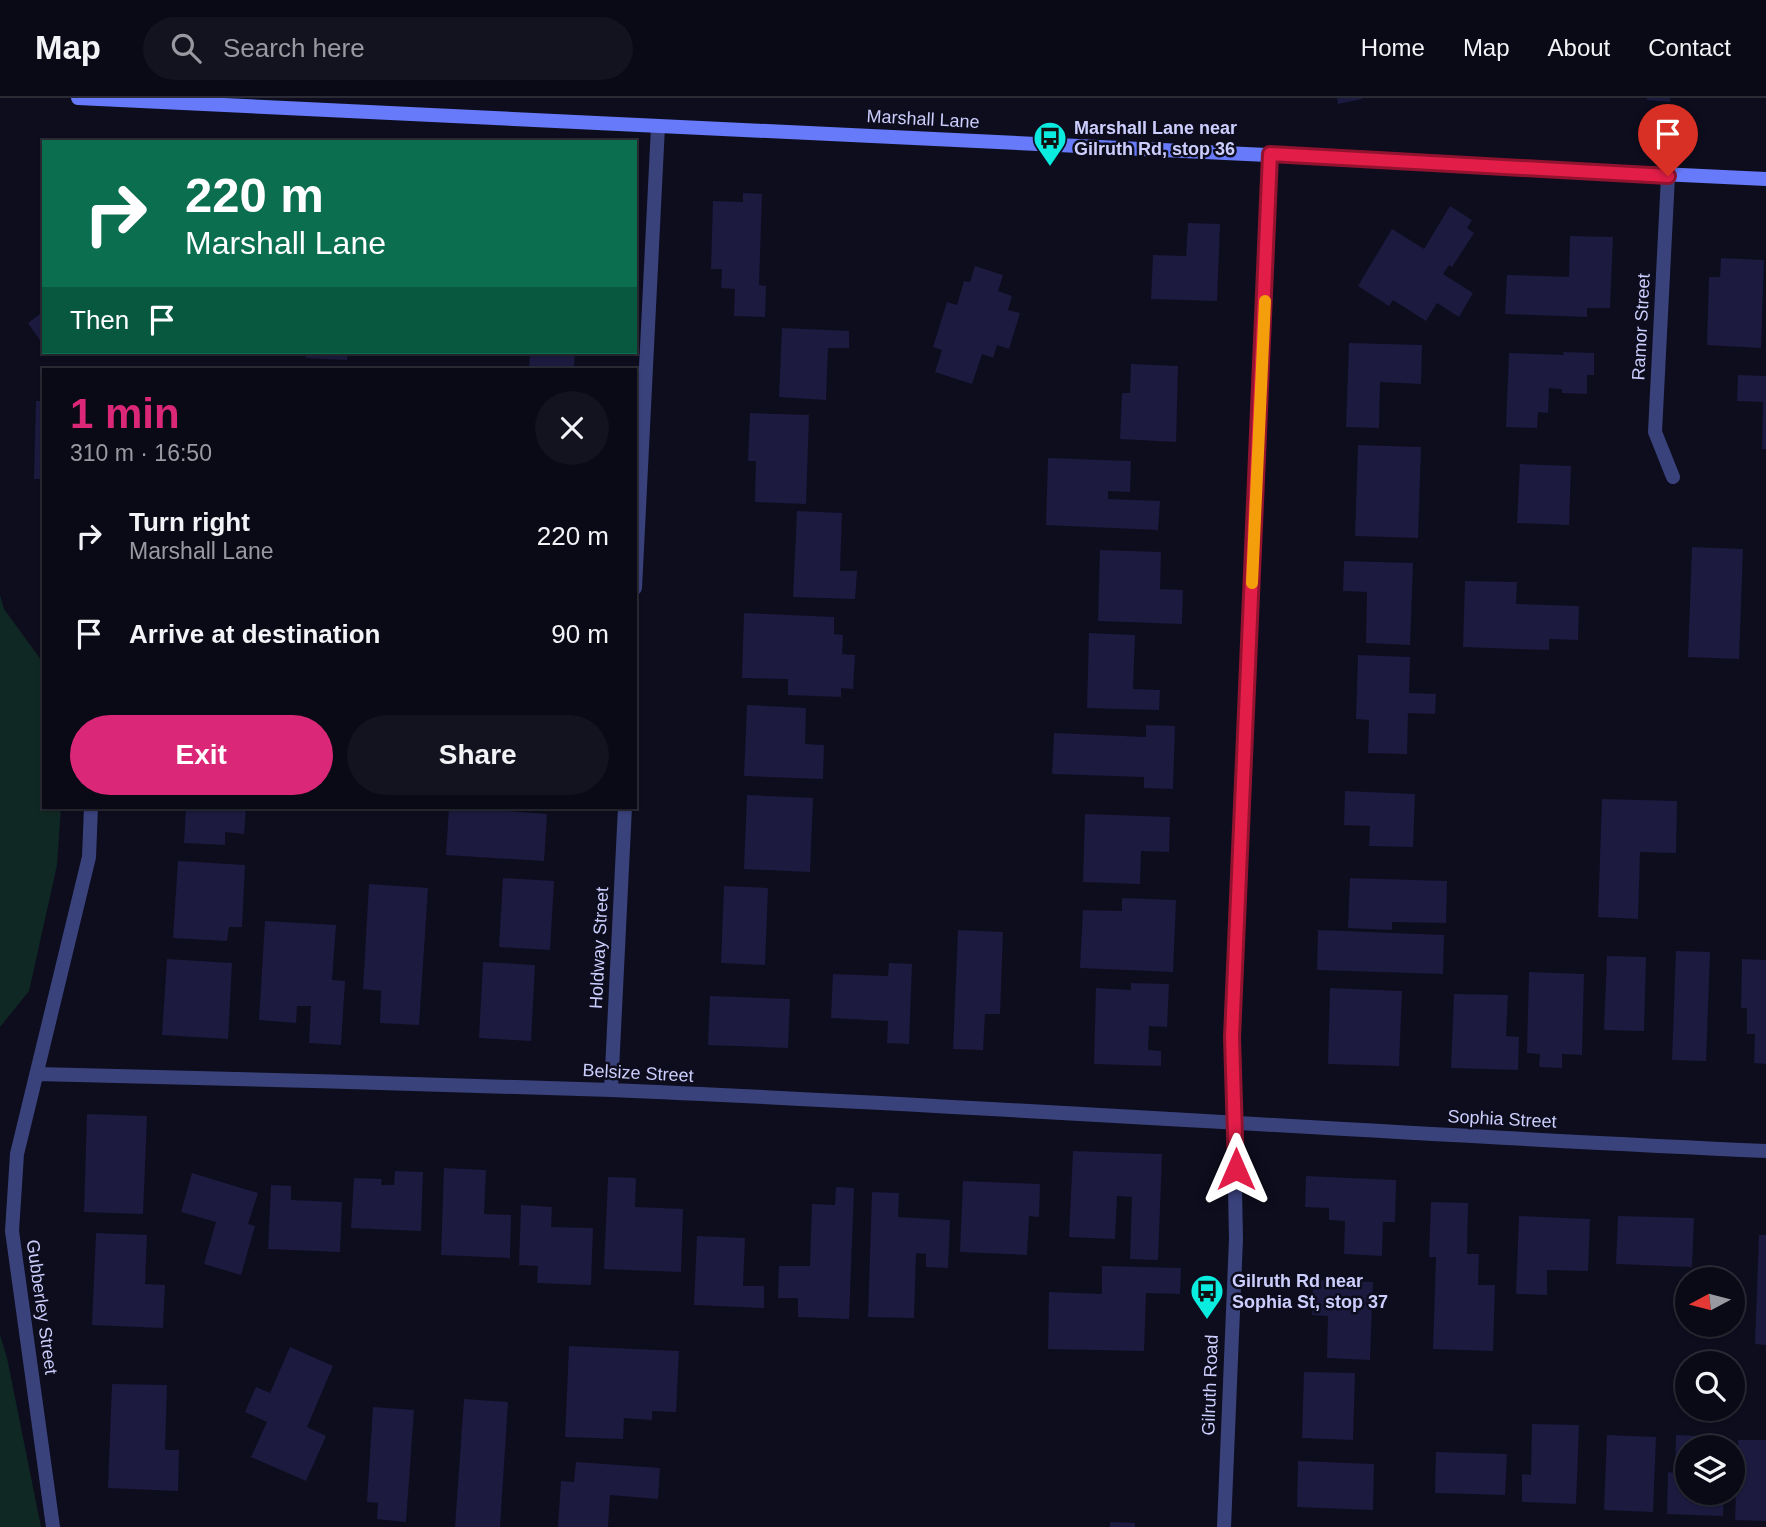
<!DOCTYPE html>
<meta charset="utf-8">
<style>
:root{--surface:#0a0a16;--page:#13131f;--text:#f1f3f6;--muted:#999aa1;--line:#2a2b35;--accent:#db2777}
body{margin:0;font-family:Helvetica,sans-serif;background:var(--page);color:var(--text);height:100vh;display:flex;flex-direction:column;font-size:26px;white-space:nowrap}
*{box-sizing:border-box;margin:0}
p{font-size:23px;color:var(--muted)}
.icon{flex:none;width:38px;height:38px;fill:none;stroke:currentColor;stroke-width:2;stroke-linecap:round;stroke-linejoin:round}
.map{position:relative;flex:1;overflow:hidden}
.drawer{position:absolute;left:42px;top:270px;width:595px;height:441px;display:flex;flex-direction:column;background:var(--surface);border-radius:0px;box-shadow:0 2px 5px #0004,0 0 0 2px var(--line)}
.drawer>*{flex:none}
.top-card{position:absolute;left:42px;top:42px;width:595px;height:214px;border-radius:0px;box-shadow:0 2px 5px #0004,0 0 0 2px var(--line);background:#0b6e4f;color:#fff;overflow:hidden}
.needle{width:46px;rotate:263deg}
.buttons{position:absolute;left:1675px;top:1169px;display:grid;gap:14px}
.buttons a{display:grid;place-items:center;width:70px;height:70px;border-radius:50%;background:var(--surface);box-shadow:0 2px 5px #0004,0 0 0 2px var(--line);font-size:35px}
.pin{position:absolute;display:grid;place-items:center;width:60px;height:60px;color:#fff;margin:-72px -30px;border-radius:50% 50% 50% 0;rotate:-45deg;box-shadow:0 0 7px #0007}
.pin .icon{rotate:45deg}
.me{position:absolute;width:77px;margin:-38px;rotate:0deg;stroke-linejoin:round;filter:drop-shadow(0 0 5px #0008)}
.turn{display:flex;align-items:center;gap:24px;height:147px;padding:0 28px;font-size:32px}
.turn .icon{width:91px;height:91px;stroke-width:2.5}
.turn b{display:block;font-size:49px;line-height:60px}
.then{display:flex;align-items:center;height:66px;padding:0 28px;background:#0003;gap:14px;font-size:26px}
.round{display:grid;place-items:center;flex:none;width:74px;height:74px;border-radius:37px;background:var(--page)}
.head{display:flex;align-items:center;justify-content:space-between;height:119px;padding:0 28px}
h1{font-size:42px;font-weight:700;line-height:52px;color:var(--accent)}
.cta{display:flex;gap:14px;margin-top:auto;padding:14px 28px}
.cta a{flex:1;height:80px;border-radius:42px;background:var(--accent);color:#fff;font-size:28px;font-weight:700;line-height:80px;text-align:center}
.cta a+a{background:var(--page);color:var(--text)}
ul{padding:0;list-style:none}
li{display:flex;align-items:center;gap:21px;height:98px;padding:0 28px}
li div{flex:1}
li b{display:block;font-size:26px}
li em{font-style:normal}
header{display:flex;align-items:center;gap:42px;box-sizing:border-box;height:98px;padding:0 35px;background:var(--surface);border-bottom:2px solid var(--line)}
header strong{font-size:33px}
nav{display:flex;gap:38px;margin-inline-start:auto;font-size:24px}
.search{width:490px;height:63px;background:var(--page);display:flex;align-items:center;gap:18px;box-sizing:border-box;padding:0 24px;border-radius:38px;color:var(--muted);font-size:26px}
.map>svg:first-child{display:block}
</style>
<header>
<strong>Map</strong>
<div class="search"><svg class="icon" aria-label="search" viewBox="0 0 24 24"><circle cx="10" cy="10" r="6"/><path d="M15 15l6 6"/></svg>Search here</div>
<nav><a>Home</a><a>Map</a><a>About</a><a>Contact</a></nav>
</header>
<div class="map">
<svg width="1766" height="1429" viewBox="0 0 1766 1429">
<rect width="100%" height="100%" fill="#0d0d1e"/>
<path fill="#102823" d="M0,497L4,511L44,566V709H61L57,767L29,893L0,929Z
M0,1237L7,1260L41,1429H0Z"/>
<path fill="#1c1a3e" d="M1337,0H1362V1L1338,6Z
M1647,0H1670V4L1647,2Z
M743,95L762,96L759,187L766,188L765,219L734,218L735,191L721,190L722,171H711L713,103L743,104Z
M1450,108L1472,122L1467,130L1474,135L1452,169L1449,167L1443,176L1473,195L1459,219L1437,205L1426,223L1393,202L1389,208L1358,188L1392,131L1424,151Z
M1188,125L1220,126L1217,203L1151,201L1153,157L1186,158Z
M1570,138L1613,139L1610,210H1587V219L1505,216L1507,177L1569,179Z
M1721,160L1764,162L1761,250L1707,247L1709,179H1720Z
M975,168L1003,177L998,193L1012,198L1008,212L1020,215L1009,251L997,247L993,260L982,256L972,286L935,274L942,252L933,249L947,204L957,207L964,183L970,184Z
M44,213V248L28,225Z
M782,230L849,233V250H828L826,302L779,299Z
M1349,245L1422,247L1421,286L1380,284L1379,330L1346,329Z
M306,254H348L347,262L306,260Z
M530,254H575L574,271H529Z
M1563,254L1594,255V277H1587V296L1562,295V291L1549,290L1548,315L1538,314L1537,330L1506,329L1509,255L1564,257Z
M1131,266L1178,268L1176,344L1120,341L1122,295H1130Z
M1738,277L1766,278V351H1762L1763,304L1737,303Z
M36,303H44V381H34Z
M750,315L809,317L806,406L755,404L756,363H748Z
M1358,347L1421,349L1418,440L1355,438Z
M1048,360L1131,363L1130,394L1108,393V401L1160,403L1158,432L1046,427Z
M1520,366L1571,368L1569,427L1517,425Z
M797,413L842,415L840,473H857L855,501L793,499Z
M1692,449L1743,451L1739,561L1688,559Z
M1100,452L1161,454L1160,491L1183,492L1182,526L1098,523Z
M1344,463L1413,465L1410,547L1366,545L1367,494L1343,493Z
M1465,483L1517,484L1516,506L1579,508L1578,542L1549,541V552L1463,549Z
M744,515L834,519V536L843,537L842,556L855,557L853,591L841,590V599L788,597V581L742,580Z
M1089,535L1135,537L1133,591L1160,592L1159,612L1087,610Z
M1358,557L1410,559L1409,595L1436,596L1435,616L1408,615L1407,656L1368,655L1369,622L1356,621Z
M747,607L806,610L805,646L824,647L823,681L744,678Z
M1146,627L1175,628L1173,691L1144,690V679L1052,676L1054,635L1146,639Z
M1345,693L1415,696L1413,749L1369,748L1370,728L1344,727Z
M747,697L813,700L810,774L744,771Z
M1602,701L1677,703L1676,755L1640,754L1638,821L1598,819Z
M186,709H246L244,736L225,734V747L184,745Z
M449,709H494L493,712L547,716L544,763L446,757Z
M1085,716L1170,719L1169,754L1141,753L1140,786L1083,784Z
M178,763L245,767L242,829H229L227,843L173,840Z
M503,780L554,783L550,852L499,849Z
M1350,780L1447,783L1446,825L1392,824V832L1348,830Z
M369,786L428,790L419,927L380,925L381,893L363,891Z
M724,788L768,790L765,867L721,865Z
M1122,800L1176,802L1173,874L1080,870L1083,812L1122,813Z
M265,823L336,827L332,882L345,883L341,947L309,945L311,908H297L296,925L259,922Z
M958,832L1003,834L1000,916H985L983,952L953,951Z
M1318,832L1444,837L1443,876L1317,872Z
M1676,853L1710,854L1706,963L1672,962Z
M1607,858L1646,859L1644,933L1604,932Z
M167,861L232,865L228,941L162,937Z
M1742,861L1766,862V966L1754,965L1755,936H1747V910H1741Z
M483,864L535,867L531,943L479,940Z
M889,865L912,866L909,946L887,945L888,923L831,920L833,876L888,878Z
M1529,874L1584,876L1582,957L1562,956V970L1539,969L1540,956L1527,955Z
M1131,885L1169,886L1167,929L1149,928L1148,952L1161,953V968L1094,966L1096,890L1131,892Z
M1330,890L1402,893L1399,968L1328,966Z
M1454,896L1508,897L1506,938L1519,939L1518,972L1451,970Z
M710,898L790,901L788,950L708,947Z
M87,1016L147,1018L143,1116L84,1114Z
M1073,1053L1162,1056L1158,1162L1130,1161L1132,1099L1117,1098L1115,1141L1069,1139Z
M444,1070L486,1072L484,1116L511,1117L510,1160L441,1157Z
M395,1073L423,1074L421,1133L351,1130L354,1080L382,1081L381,1087H394Z
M192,1075L258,1095L248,1126L255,1128L241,1177L204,1166L216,1124L181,1114Z
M1306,1078L1396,1082L1395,1124H1383L1382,1158L1344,1156L1345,1123L1329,1122V1110L1305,1109Z
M608,1079L636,1080L635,1109L683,1111L681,1174L604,1171Z
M963,1083L1040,1086L1039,1119L1029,1118L1027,1157L960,1154Z
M271,1087L291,1088V1102L342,1104L340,1154L268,1151Z
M836,1089L854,1090L849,1221L798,1219V1200H778L779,1168H810L812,1106L835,1107Z
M872,1094L899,1095L898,1119L950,1122L948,1170L926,1169V1156L916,1155L914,1220L868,1219Z
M1431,1104L1468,1105L1467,1156H1479L1478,1187H1495L1493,1253L1433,1251L1436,1159H1429Z
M521,1107L552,1109L551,1129L593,1130L591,1187L537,1185L538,1168L519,1167Z
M1519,1118L1590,1121L1588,1173L1547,1172V1197L1516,1196Z
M1618,1118L1694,1120L1692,1169L1616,1166Z
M96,1135L147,1137L145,1186L165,1187L163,1230L92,1227Z
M1759,1137H1766V1247L1755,1246Z
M697,1138L745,1140L743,1188H764V1210L694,1207Z
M1102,1168L1181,1170L1180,1196L1146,1195L1144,1253L1048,1251L1049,1194L1102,1196Z
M1313,1182L1373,1184L1370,1262L1327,1260L1328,1218L1312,1217Z
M569,1248L679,1253L676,1314L652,1313V1322L624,1320L623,1341L565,1339Z
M290,1249L333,1268L307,1329L326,1338L306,1383L251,1359L267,1324L245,1314L256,1289L270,1295Z
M1304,1274L1355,1275L1353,1342L1302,1340Z
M112,1286L167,1287L165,1352H179L178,1393L108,1390Z
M464,1301L508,1304L500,1429H455Z
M373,1309L414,1312L406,1424L377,1421L378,1405L367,1404Z
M1532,1326L1579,1327L1576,1406L1522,1404V1376L1531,1377Z
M1607,1337L1656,1339L1653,1414L1604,1412Z
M1676,1337L1720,1339V1349H1687V1395H1724L1723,1418L1667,1416L1668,1374L1675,1375Z
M1738,1342H1766V1423L1735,1422Z
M1436,1354L1507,1356L1505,1397L1435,1395Z
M1298,1363L1374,1366L1373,1412L1297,1409Z
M576,1364L660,1370L658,1401L610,1397L608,1429H558L561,1383L574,1384Z
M1110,1424L1135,1425V1429H1110Z"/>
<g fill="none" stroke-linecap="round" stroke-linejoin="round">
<path stroke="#3a427c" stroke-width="14" d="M1668,78L1655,334L1673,379
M635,490L658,28
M37,976C228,981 420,985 611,992C996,1008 1381,1036 1766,1053
M611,992L625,709
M53,1429L12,1133L17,1056L89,759L91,709
M1224,1429L1236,1141L1232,939L1270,56"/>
<path stroke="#677af9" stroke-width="14" d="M78,0L1766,81"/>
</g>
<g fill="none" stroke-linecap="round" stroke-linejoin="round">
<defs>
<path id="route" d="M1236,1071L1232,939L1270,56L1668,78"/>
</defs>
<use href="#route" stroke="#92132f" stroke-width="18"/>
<use href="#route" stroke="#e11d48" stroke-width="12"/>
<path stroke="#f59e0b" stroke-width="12" d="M1252,485L1265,203"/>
</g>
<defs>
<symbol id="bus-pin" viewBox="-11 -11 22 30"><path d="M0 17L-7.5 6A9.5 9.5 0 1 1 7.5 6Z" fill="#09ecdf" stroke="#0d0d1e"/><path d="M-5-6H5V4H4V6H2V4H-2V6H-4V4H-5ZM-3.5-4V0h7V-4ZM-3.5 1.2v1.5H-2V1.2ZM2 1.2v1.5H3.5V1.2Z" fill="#111"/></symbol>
</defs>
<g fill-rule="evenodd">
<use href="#bus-pin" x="1031" y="21" width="38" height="52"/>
<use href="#bus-pin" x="1188" y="1174" width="38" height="52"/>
</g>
<g text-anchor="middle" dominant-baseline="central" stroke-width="5" stroke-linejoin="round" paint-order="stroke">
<g font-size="18" fill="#cccefd" stroke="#0d0d1e">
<text transform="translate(923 21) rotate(3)">Marshall Lane</text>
<text transform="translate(1641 229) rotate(-87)">Ramor Street</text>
<text transform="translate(599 850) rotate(-87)">Holdway Street</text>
<text transform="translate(638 975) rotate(3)">Belsize Street</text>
<text transform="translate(1502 1021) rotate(3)">Sophia Street</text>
<text transform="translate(42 1209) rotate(82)">Gubberley Street</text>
<text transform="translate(1210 1287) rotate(-88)">Gilruth Road</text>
</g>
<g font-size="18" font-weight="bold" fill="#cccefd" stroke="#0d0d1e" text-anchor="start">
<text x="1074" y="30">Marshall Lane near<tspan x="1074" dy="21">Gilruth Rd, stop 36</tspan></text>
<text x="1232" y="1183">Gilruth Rd near<tspan x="1232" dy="21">Sophia St, stop 37</tspan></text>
</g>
</g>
</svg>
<div class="buttons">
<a><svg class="needle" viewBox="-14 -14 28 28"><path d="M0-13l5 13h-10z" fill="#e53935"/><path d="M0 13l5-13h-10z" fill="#999aa1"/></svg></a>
<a><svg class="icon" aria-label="search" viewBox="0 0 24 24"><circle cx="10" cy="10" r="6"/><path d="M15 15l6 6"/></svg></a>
<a><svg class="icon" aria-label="layers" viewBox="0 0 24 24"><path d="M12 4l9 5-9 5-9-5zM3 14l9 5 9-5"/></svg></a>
</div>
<div class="pin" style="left:1668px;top:78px;background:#d93025"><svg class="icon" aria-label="arrive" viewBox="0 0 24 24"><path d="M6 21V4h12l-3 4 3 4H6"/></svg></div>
<svg class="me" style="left:1236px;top:1071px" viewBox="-20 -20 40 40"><path d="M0-17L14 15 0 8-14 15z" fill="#e11d48" stroke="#fff" stroke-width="4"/></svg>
<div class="top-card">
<div class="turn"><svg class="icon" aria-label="right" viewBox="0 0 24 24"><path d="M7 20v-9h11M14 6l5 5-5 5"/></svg><div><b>220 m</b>Marshall Lane</div></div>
<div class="then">Then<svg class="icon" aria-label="arrive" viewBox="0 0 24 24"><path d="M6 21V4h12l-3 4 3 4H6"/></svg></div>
</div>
<section class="drawer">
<div class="head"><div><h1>1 min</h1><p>310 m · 16:50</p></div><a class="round"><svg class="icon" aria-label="close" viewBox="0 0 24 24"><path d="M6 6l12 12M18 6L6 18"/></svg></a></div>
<ul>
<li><svg class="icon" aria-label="right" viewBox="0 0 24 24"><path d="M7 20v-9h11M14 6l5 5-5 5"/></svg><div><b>Turn right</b><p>Marshall Lane</p></div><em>220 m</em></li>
<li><svg class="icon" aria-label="arrive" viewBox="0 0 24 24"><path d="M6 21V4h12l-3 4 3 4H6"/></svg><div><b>Arrive at destination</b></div><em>90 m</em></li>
</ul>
<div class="cta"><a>Exit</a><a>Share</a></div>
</section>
</div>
